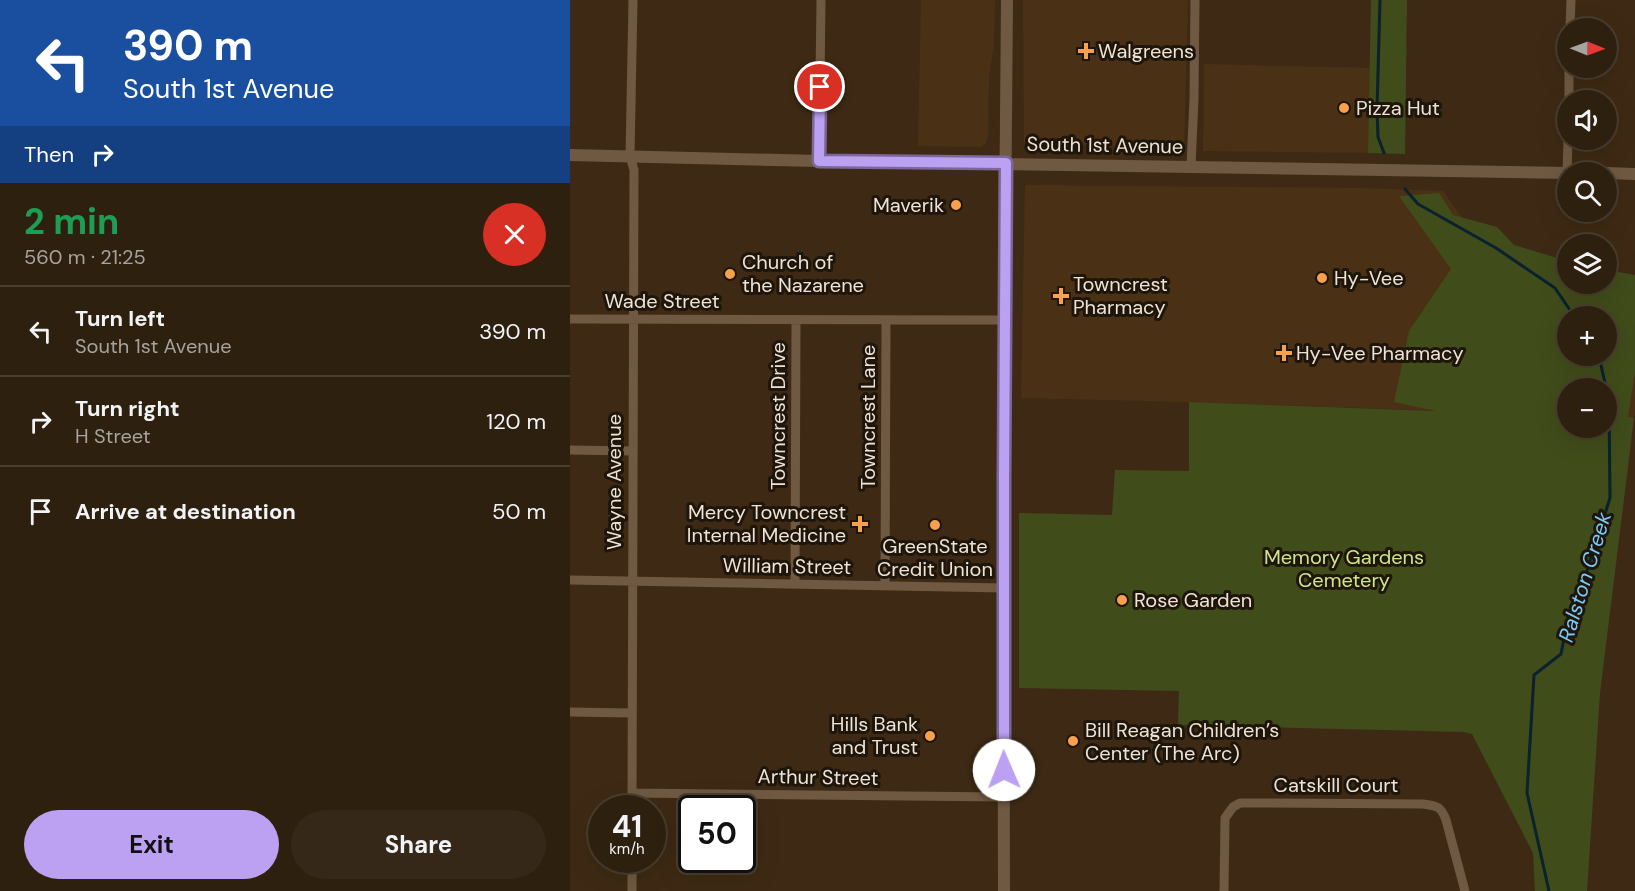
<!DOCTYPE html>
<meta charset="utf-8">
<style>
:root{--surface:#2e200f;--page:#362818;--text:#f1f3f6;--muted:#a7a39e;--line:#493e2f;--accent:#bca0f2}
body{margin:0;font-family:"DM Sans",sans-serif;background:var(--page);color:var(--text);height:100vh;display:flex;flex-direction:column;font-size:22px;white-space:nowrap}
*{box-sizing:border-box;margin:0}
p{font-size:20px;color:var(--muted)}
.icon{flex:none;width:33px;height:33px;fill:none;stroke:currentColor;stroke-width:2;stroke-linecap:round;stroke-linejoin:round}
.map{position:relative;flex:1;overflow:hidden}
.sheet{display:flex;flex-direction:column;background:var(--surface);width:570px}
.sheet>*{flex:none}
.banner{background:#1a4fa0;color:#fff;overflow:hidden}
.needle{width:39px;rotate:91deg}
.fabs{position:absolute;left:987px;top:18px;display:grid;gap:12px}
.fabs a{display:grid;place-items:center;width:60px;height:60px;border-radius:50%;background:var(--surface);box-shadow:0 6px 24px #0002,0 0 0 2px var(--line);font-size:30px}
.speed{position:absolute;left:18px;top:795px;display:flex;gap:12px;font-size:30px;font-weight:700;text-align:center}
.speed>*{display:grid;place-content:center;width:78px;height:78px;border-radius:50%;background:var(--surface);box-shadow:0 6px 24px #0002,0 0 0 2px var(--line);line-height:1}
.speed small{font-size:15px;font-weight:400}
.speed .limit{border:3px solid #111;border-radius:9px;background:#fff;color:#111}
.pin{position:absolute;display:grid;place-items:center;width:51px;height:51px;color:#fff;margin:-26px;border:3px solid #fff;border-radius:50%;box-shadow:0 2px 6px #0007}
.me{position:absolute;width:66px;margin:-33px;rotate:359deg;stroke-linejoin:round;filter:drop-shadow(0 0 4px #0008)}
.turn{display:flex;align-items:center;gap:21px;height:126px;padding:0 24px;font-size:27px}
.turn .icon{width:78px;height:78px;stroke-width:2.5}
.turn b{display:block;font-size:42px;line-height:51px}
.then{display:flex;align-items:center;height:57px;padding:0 24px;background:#0003;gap:12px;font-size:22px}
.round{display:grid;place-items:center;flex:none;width:63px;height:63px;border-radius:32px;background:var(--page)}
.summary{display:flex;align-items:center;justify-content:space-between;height:102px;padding:0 24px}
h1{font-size:36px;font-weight:700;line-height:45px;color:#1e9e55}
.cta{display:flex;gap:12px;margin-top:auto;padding:12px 24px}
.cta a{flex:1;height:69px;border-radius:36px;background:var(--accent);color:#111;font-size:24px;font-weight:700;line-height:69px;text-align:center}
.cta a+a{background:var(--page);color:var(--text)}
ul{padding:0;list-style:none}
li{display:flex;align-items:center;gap:18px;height:90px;padding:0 24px;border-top:2px solid var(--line)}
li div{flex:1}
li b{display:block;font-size:22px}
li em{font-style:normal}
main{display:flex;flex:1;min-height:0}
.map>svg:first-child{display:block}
</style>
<main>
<section class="sheet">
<div class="banner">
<div class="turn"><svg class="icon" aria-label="left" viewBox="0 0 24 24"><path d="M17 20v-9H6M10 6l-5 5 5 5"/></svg><div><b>390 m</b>South 1st Avenue</div></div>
<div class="then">Then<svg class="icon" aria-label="right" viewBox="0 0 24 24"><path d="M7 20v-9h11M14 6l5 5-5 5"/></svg></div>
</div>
<div class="summary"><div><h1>2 min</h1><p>560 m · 21:25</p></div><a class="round" style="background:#d93025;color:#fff"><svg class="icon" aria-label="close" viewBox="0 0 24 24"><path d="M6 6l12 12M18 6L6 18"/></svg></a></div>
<ul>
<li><svg class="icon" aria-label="left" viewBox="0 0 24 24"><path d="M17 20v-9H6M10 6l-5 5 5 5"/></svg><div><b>Turn left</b><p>South 1st Avenue</p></div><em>390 m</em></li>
<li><svg class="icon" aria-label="right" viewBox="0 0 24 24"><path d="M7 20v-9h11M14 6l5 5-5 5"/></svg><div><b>Turn right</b><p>H Street</p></div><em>120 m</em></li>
<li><svg class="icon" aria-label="arrive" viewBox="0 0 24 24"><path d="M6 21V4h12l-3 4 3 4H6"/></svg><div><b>Arrive at destination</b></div><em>50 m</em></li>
</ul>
<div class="cta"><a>Exit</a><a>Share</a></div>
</section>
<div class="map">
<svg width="1065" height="891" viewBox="0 0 1065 891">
<rect width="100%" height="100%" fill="#3e2a14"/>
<path fill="#4a3115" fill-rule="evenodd" d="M351,0H425L424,44L419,77L418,136L416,143L411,147L348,146Z
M453,0H618L614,148L454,143Z
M634,64L800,68L798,153L633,151Z
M455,185L791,188L873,191L928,267L998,284L1037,283L1065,288V410L1064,418L1037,417L1036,388H998L997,415L619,402L451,398ZM998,316H1036V356H998Z"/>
<path fill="#414c1b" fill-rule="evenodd" d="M801,0H837L835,154L798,153Z
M869,193L883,215L927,227L944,245L997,261L998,284H1036L1037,270L1065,275V372L1058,417L1064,418L1030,693L1017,891H965L963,853L902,734L894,732L608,725L609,691L449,688V513L542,515L545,470L619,471V402L866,411L824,402L839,331L881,269L829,196ZM998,316H1036V356H998ZM998,388H1036V428H998Z"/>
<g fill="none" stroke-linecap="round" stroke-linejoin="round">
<path stroke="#0a222f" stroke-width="3" d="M810,0L807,110L808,137L814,153
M835,189L848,204L926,248L985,288L1004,316
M1029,356L1036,388
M979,891L957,793L964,675L991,654L998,618L1015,577L1040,498L1039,406L1036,392"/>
<path stroke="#6f5942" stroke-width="9" d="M1000,28L1001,0
M999,100V68
M249,161L251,0
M621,166L624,99L625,0
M997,173L998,140
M0,319L435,320
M0,450L62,451
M0,580L434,588
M225,584L226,320
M315,586L316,320
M0,712L62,713
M62,793L434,797
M62,808L64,170L60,156L63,0
M62,860V891
M654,891L655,818L663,807L670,803H683L853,804C867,806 871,806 876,820L895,891"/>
<path stroke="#6f5942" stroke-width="12" d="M0,155L249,161L998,173
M1036,173L1065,174
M434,891L433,476L437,0"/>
</g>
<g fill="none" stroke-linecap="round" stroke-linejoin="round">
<defs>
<path id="route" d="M250,87L249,161L436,163L434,476V770"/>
</defs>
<use href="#route" stroke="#7a689d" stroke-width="15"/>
<use href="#route" stroke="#bca0f2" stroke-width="10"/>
</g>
<g fill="#f9a04c" stroke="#1e150b" stroke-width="2">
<path d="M513 42h6v6h6v6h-6v6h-6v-6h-6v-6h6z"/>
<circle cx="774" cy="108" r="6"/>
<circle cx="386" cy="205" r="6"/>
<circle cx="160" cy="274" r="6"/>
<circle cx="752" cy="278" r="6"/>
<path d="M488 287h6v6h6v6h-6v6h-6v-6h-6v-6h6z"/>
<path d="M711 344h6v6h6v6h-6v6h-6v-6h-6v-6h6z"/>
<path d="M287 515h6v6h6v6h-6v6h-6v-6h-6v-6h6z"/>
<circle cx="365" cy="525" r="6"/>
<circle cx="552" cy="600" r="6"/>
<circle cx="360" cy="736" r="6"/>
<circle cx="503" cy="741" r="6"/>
</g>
<g text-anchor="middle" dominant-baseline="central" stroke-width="6" stroke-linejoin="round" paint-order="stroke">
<g font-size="20" fill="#efe2d5" stroke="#1e150b" text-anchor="start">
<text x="528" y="51">Walgreens</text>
<text x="786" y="108">Pizza Hut</text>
<text x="374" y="205" text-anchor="end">Maverik</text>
<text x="172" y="262">Church of<tspan x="172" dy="23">the Nazarene</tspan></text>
<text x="764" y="278">Hy-Vee</text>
<text x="503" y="284">Towncrest<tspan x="503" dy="23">Pharmacy</tspan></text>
<text x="726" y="353">Hy-Vee Pharmacy</text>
<text x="276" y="512" text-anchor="end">Mercy Towncrest<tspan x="276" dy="23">Internal Medicine</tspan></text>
<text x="365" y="546" text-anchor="middle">GreenState<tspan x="365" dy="23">Credit Union</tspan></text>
<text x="564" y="600">Rose Garden</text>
<text x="348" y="724" text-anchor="end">Hills Bank<tspan x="348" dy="23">and Trust</tspan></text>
<text x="515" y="730">Bill Reagan Children’s<tspan x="515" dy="23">Center (The Arc)</tspan></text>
</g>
<g font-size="20" fill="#efe2d5" stroke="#1e150b">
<text transform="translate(535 145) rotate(1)">South 1st Avenue</text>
<text x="92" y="301">Wade Street</text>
<text transform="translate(208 416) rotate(-90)">Towncrest Drive</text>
<text transform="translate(298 417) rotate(-90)">Towncrest Lane</text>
<text transform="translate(44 482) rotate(-90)">Wayne Avenue</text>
<text transform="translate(217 566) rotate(1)">William Street</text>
<text transform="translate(248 777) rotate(1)">Arthur Street</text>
<text x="766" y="785">Catskill Court</text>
</g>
<g font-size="20" fill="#cee784" stroke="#1e150b">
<text x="774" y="557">Memory Gardens<tspan x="774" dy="23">Cemetery</tspan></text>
</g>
<g font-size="21" font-style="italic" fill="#7ccaf9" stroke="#1e150b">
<text transform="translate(1015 577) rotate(-73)">Ralston Creek</text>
</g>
</g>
</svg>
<div class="fabs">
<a><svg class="needle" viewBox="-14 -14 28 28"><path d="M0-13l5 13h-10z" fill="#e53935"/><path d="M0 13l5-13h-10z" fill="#a7a39e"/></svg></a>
<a><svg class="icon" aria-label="sound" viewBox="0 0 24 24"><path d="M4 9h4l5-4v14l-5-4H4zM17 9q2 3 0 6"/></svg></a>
<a><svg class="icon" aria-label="search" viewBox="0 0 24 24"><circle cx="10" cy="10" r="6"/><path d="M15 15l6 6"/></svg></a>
<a><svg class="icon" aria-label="layers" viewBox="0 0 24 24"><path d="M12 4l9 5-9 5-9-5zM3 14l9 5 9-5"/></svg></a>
<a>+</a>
<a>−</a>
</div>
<div class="speed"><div>41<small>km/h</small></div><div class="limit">50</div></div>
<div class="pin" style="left:250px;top:87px;background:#d93025"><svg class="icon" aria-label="arrive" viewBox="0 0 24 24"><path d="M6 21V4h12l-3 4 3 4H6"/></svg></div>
<svg class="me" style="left:434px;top:770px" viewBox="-20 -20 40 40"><circle r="19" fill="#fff"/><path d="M0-13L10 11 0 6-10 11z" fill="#bca0f2"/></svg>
</div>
</main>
